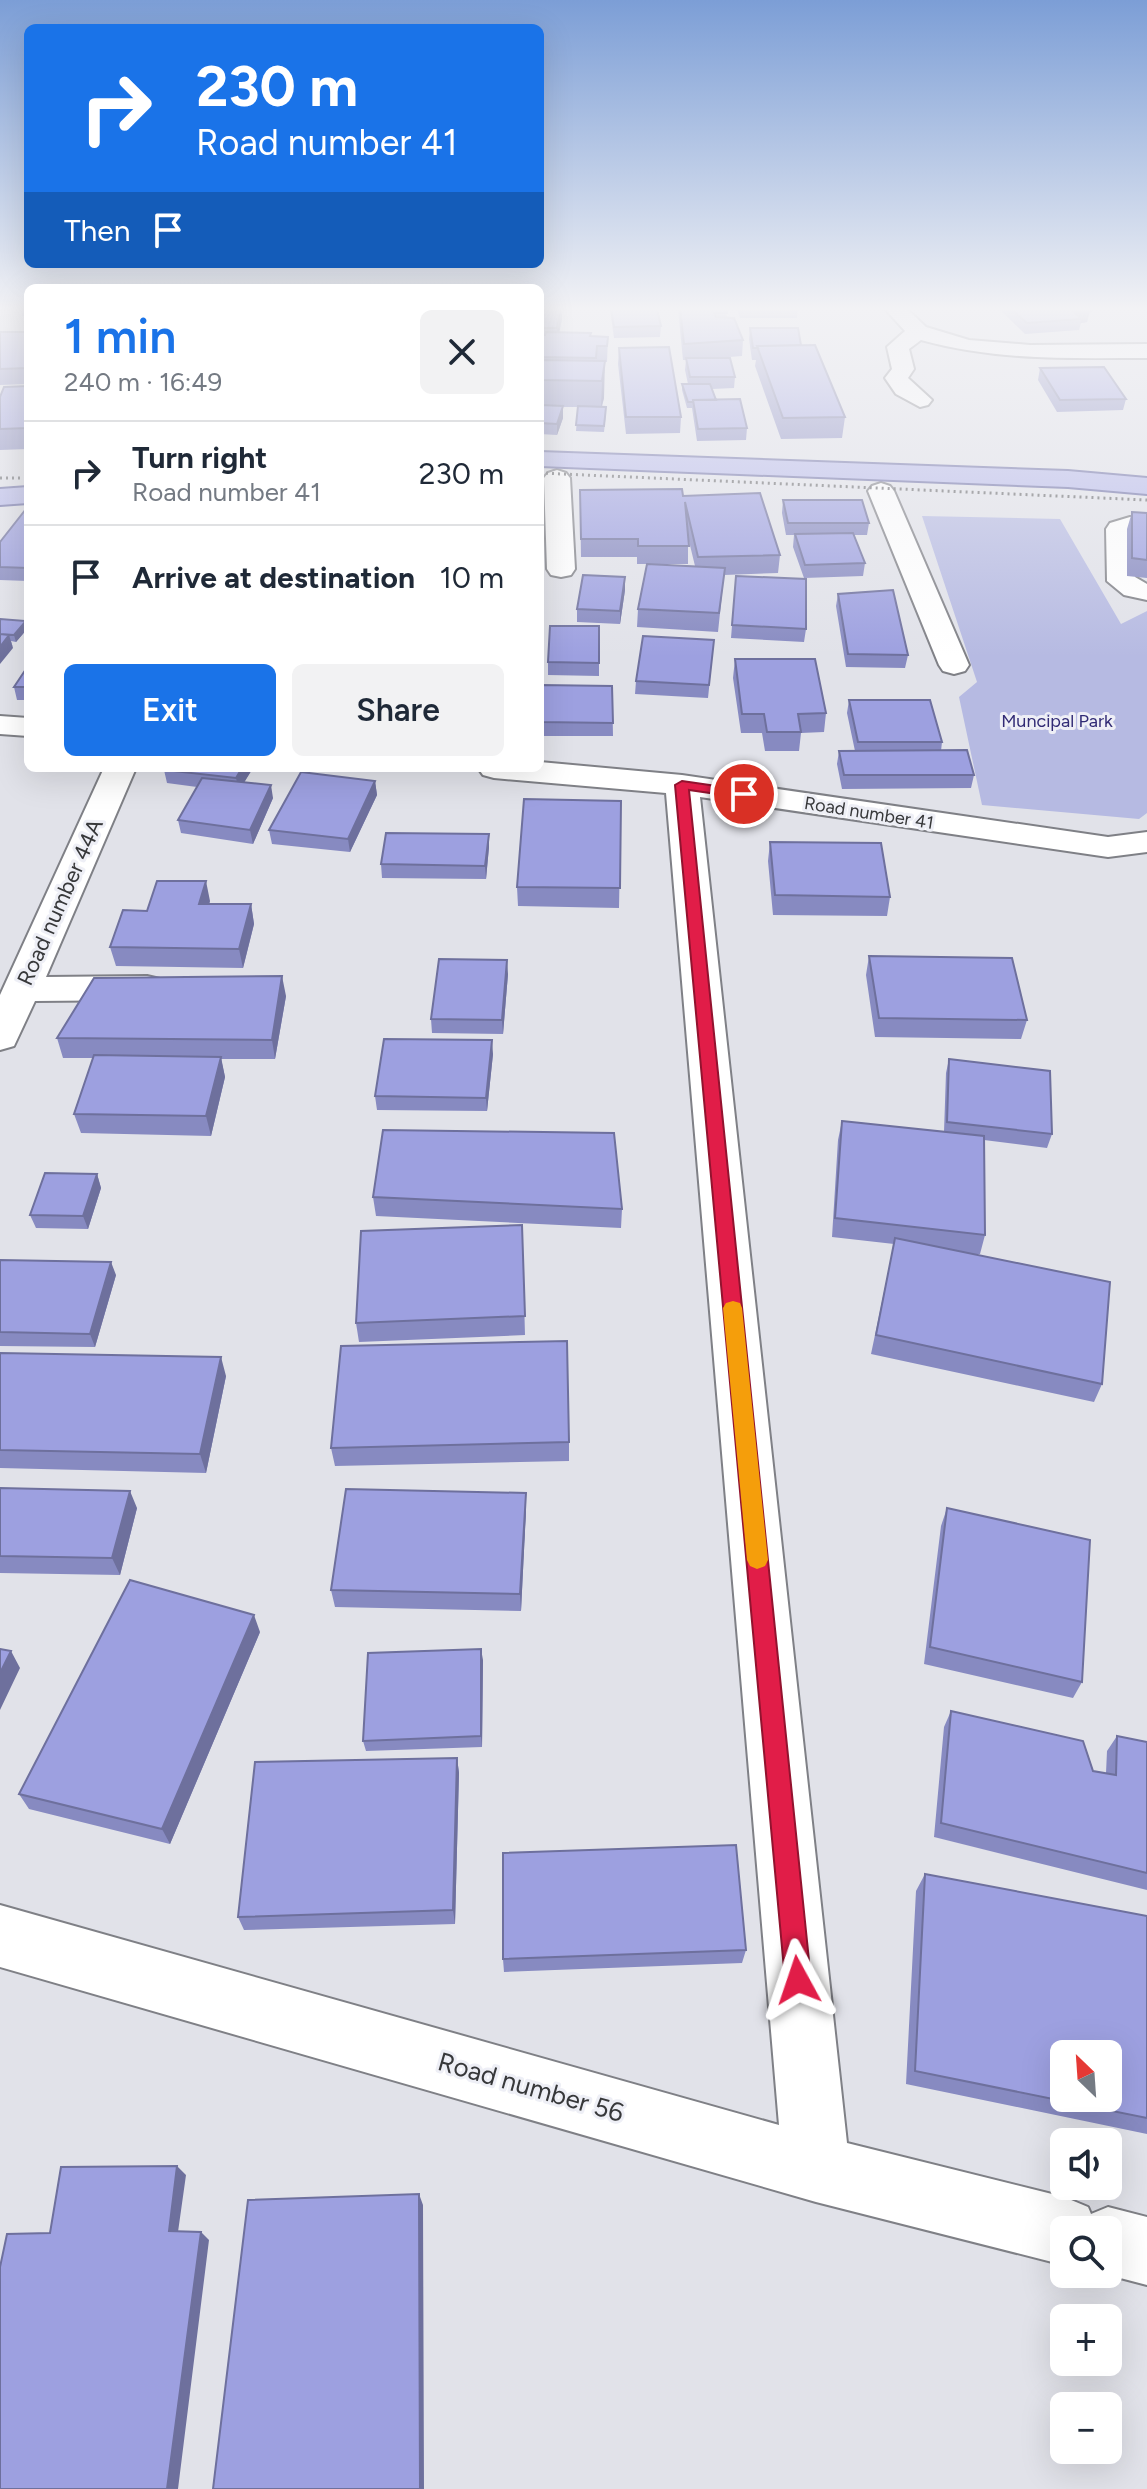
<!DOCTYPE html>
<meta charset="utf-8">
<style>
:root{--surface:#fff;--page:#f2f2f3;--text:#1f2937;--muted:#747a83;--line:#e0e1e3;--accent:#1a73e8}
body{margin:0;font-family:Figtree,sans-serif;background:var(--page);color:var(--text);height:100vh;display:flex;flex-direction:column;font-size:30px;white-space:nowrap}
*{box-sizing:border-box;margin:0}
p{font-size:26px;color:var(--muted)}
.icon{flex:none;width:44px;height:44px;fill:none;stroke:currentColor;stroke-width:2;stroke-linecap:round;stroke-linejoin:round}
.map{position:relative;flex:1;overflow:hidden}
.sheet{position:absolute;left:24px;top:284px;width:520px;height:488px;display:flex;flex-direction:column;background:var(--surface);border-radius:12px;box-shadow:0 8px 32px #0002}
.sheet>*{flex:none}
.top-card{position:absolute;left:24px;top:24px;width:520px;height:244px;border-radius:12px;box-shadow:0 8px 32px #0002;background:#1a73e8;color:#fff;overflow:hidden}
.needle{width:52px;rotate:335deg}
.fabs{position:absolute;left:1050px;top:2040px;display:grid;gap:16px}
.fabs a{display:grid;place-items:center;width:72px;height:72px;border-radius:12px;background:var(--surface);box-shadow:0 8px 32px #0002;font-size:40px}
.pin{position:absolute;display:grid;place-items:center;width:68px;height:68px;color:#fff;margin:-34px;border:4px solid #fff;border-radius:50%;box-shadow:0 2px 8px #0007}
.me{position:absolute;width:88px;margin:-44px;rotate:355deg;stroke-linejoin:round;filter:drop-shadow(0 0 6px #0008)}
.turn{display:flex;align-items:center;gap:28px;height:168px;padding:0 40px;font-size:36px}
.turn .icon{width:104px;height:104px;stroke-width:2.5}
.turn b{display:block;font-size:56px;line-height:68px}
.then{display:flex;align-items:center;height:76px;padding:0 40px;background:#0003;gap:16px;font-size:30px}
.round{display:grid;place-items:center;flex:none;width:84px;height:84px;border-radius:12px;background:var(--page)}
.headline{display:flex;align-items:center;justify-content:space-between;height:136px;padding:0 40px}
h1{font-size:48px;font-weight:600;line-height:60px;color:var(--accent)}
.cta{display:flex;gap:16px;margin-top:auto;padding:16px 40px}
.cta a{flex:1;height:92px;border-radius:12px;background:var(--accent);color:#fff;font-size:32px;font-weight:600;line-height:92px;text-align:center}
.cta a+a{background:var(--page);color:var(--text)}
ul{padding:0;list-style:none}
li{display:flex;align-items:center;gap:24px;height:104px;padding:0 40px;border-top:2px solid var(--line)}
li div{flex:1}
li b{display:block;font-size:30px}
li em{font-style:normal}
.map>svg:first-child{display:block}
</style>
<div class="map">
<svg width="1147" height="2489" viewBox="0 0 1147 2489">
<rect width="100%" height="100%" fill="#e1e2e9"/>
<path fill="#b6bae2" d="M922,516L1060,519L1121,624L1147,611V813L1139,819L982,805L959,697L977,682Z"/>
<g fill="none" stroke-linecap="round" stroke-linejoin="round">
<defs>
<path id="minor" d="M885,309H907L926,327L969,340L1030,345L1147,344V358C1069,358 998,361 921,340L909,349L914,369L908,378L932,400L928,405L920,407L896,394L885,378L892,369L887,347L905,331Z
M557,470L566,473L570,478L575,569L571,575L561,577L551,575L547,569L544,478L548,473Z
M881,483L890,486L894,491L969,665L965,671L954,674L943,671L939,665L868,491L872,486Z
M1130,517L1147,518V534L1132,533L1135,577L1147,584V600L1124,595L1107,581L1106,529L1110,523Z
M0,716L28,718V736L0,734Z
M540,762L682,775L1108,837L1147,832V852L1108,857L700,797L847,2143L1064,2197L1088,2207L1091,2214L1108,2207L1147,2217V2285L1105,2274H1108V2230H1064V2265L816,2202L0,1967V1905L779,2125L666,793L494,778L483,775L478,768H540Z
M104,768H136L46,977L147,976L160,979L166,988L160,997L147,1000L35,1001L14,1046L0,1050V995Z"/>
<path id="major" d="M540,452L1068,471L1147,478V494L1068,487L540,466Z
M28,487V503L0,505V489Z"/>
</defs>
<use href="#minor" stroke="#7f8086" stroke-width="4"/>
<use href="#major" stroke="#6b6da5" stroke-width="4"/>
<use href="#minor" fill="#fff" fill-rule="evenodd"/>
<use href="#major" fill="#b7b9eb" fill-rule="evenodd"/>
<path stroke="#66676a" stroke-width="3" stroke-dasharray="2 4" stroke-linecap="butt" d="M540,473L1147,500
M0,478H28"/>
</g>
<path fill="#878ac1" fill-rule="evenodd" d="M28,309V316H22L21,310Z
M540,309L562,319L559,332L591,336L608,337L607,362H604V398L602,407L606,413L604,432L576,431L578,407H563V418L557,435L540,434Z
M610,309H657L661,326L660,337L614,338Z
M678,309H726L727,318L743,340L742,356L716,358L735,377L734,388L712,389L716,400L747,428L746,440L697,441L692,408H687L682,390V384H688L685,370L686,360H683Z
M737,309H798L797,318H740Z
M999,309H1087L1090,311L1087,322L1081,323L1079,330L1025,334Z
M750,328L801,345L845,417L842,438L781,439L755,366L756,360H752L749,339Z
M0,332H28V384L0,385Z
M619,348L681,417L680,433L626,434L618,364Z
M1040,368L1126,399L1123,410L1057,412L1038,380Z
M28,386V449L0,450V397Z
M580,490L683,496L780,555L778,573L724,575L718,632L637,627L638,609L647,564H637V557H581ZM688,537L695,566L647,564H688Z
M783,500L869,523L867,535H854L865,563L863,576L804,578L793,547L794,535H786L782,513Z
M28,508V581L0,580V542Z
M1132,512L1147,513V578L1127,576V529Z
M736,576L806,629L804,642L731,638Z
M625,590L620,624L577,622V609Z
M838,594L908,655L905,668L846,667L836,606Z
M0,619L26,621L28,628L16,642L11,641L13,648Z
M599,626V676L548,675V662Z
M714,640L708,698L635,694L636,681Z
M735,659L826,713L824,732L801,733L799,751H765L762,733H741L733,678Z
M28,666V700H17L14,687Z
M540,685L612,686L613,736H540Z
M849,700L942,742L941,751L974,775L971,788L842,789L837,764L839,751H855L847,713Z
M253,768L244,782L273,798L253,844L181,833L178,820L197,787L167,783L164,770Z
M375,781L377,795L350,852L272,844L269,830Z
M621,801L619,908L518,906L517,887Z
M770,842L890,897L887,916L773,915L768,861Z
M489,847L486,879L382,878L381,864Z
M210,901L209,904H251L254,924L243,968L116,966L110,947Z
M869,956L1027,1020L1021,1039L875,1037L866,975Z
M508,974L503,1034L432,1033L431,1019Z
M286,996L275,1059H221L225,1077L211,1136L81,1133L74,1114L93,1058H63L57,1038Z
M493,1054L487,1111L377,1110L375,1096Z
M949,1059L1052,1134L1047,1148L984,1140L985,1235L980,1254H971L1102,1384L1094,1402L871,1354L894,1244L832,1237L838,1140L842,1121L944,1132L946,1073Z
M97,1174L101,1188L88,1229L36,1228L30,1215Z
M373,1197L622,1209L621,1228L376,1216Z
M522,1225L525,1335L359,1342L356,1323Z
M0,1260L116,1275L95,1347L0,1346Z
M0,1353L226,1376L206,1473L0,1468Z
M569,1442V1461L335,1466L331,1448Z
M0,1488L137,1508L120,1575L0,1573Z
M526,1493V1510L521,1611L335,1607L331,1590Z
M947,1508L1082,1682L1073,1698L924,1664L941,1526Z
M260,1632L170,1844L29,1809L19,1794Z
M483,1660L482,1747L366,1751L363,1741Z
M951,1711L1093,1771L1106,1773L1107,1751L1117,1736L1147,1742V1890L934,1837L944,1727Z
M457,1758L459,1773L455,1924L244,1930L238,1917Z
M925,1874L1147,1916V2134L906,2084L916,1891Z
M746,1950L742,1963L504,1972L503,1959Z"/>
<path fill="#6e709d" d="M561,309H562V319L557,344V328Z
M1090,311L1087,322L1081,323V319L1074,312Z
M605,361L604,398L601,408L602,381Z
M563,406V418L557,435V424Z
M625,577V590L620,624V611Z
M26,621L28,628L16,642L14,635Z
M9,635L13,648L0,664V647Z
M242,768H253L239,791L236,778Z
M375,781L377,795L350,852L348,839Z
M271,785L273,798L253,844L250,830Z
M489,834V847L486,879L485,866Z
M206,881L210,901L203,923L199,904Z
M251,904L254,924L243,968L239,949Z
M507,960L508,974L503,1034L502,1020Z
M282,976L286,996L275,1059L272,1040Z
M492,1040L493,1054L487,1111L486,1098Z
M221,1057L225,1077L211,1136L206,1116Z
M97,1174L101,1188L88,1229L83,1216Z
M111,1262L116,1275L95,1347L90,1334Z
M221,1357L226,1376L206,1473L200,1454Z
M130,1491L137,1508L120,1575L112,1558Z
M526,1493V1510L521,1611L520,1594Z
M254,1615L260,1632L170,1844L162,1829Z
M481,1649L483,1660L482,1747L481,1736Z
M11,1651L20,1668L0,1710V1673Z
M457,1758L459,1773L455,1924L453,1910Z
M177,2166L186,2175L177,2239L169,2231Z
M419,2194L423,2205L424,2489H420Z
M201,2232L209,2240L178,2489H167Z"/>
<path fill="#9da0e0" stroke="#6e709d" stroke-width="2" fill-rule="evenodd" d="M540,309H561L557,328H540Z
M611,309H657L661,326L614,327Z
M680,309H726L727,313H714L716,317L734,318L743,340L684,344Z
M1011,309H1087L1090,311L1074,312L1081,319L1027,323Z
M750,328H798L801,345L757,346L758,348H753Z
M0,332H28V368L0,369Z
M546,332L591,333L590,336L608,337L607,346H597L596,358L540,357L541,347H540V334L545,335Z
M815,345L845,417L783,418L757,346Z
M669,347L681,417H626L619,348Z
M686,358H730L735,377H690Z
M540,360L605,361L602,381L540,380Z
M1104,367L1126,399L1060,400L1040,368Z
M682,384H710L716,400H693V402H688Z
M28,386V428L0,429V397L4,387Z
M740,399L747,428L698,429L693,400Z
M540,405L563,406L557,424L540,423Z
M578,406L606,407L604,426L576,425Z
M682,489L683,496L760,493L780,555L698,557L685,502L689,546H638V539H581L580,490Z
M783,500H862L869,523H788Z
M28,508V568L0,567V542L26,509Z
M1132,512L1147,513V560L1132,558Z
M853,533L865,563L805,565L795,534Z
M647,564L725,568L719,613L638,609Z
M583,575L625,577L620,611L577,609Z
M736,576L806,579V629L732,625Z
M893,590L908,655L848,654L838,594Z
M0,619L26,621L14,635L0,634Z
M550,626H599V663L548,662Z
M0,634L9,635L0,647Z
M643,636L714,640L709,685L636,681Z
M735,659H815L826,713L798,714L801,732H767L764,714H742Z
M28,666V687H14Z
M540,685L612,686L613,723L540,722Z
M849,700H930L942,742H858Z
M967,750L974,775H844L839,751Z
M165,768H242L236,778L164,770Z
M301,772L375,781L348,839L269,830Z
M202,778L271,785L250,830L178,820Z
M524,799L621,801L620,888L517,887Z
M386,833L489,834L485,866L381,864Z
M770,842L881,843L890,897L775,895Z
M157,881H206L199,904H251L239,949L110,947L123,910L147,911Z
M869,956L1012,958L1027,1020L879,1018Z
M439,959L507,960L502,1020L431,1019Z
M282,976L272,1040L57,1038L94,978Z
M384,1039L492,1040L486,1098L375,1096Z
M94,1055L221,1057L206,1116L74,1114Z
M949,1059L1050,1071L1052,1134L947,1122Z
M842,1121L984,1136L985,1235L835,1218Z
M383,1130L614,1133L622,1209L373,1197Z
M45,1173L97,1174L83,1216L30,1215Z
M522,1225L525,1316L356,1323L361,1231Z
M895,1238L1110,1282L1102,1384L876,1335Z
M0,1260L111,1262L90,1334L0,1332Z
M567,1341L569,1442L331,1448L341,1346Z
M0,1353L221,1357L200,1454L0,1450Z
M0,1488L130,1491L112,1558L0,1556Z
M346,1489L526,1493L520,1594L331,1590Z
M947,1508L1090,1540L1082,1682L930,1647Z
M130,1580L254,1615L162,1829L19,1794Z
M0,1649L11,1651L0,1673Z
M481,1649V1736L363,1741L368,1653Z
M951,1711L1083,1741L1093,1771L1116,1775L1117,1736L1147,1742V1873L941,1823Z
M457,1758L453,1910L238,1917L255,1762Z
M736,1845L746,1950L503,1959V1853Z
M925,1874L1147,1916V2118L915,2071ZM1064,2054H1108V2098H1064Z
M177,2166L169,2231L201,2232L167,2489H0V2267L7,2234L50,2233L61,2167Z
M419,2194L420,2489H213L248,2200Z"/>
<linearGradient id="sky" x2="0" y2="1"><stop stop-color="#7c9ed6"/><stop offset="0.47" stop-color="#f2f2f5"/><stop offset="1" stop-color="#f2f2f5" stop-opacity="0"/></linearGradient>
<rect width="1147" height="657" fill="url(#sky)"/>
<path fill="#e11d48" stroke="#92132f" stroke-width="2" d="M682,781L744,790L751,794L744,798L689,790L811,1980L807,1989L798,1993L789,1989L785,1980L675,785Z"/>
<path fill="#f59e0b" d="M733,1301L740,1303L742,1308L768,1560L765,1566L757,1569L750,1566L747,1560L723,1308L726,1303Z"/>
<g text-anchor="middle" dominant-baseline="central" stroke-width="6" stroke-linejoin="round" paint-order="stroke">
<g font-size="18" fill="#312b75" stroke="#eeeff6">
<text x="1057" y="721">Muncipal Park</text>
</g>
<g font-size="18" fill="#37383a" stroke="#eeeff6">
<text transform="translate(869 813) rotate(9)">Road number 41</text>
</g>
<g font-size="22" fill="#37383a" stroke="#eeeff6">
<text transform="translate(60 902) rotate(-66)">Road number 44A</text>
</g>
<g font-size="26" fill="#37383a" stroke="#eeeff6">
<text transform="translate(531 2087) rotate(16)">Road number 56</text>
</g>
</g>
</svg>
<div class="fabs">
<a><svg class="needle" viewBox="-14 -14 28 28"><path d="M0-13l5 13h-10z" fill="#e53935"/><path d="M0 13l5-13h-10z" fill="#747a83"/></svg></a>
<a><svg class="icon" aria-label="sound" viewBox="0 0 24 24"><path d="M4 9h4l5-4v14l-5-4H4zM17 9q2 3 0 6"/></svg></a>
<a><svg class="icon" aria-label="search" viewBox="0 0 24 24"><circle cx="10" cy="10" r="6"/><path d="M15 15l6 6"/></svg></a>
<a>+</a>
<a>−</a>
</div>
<div class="pin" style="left:744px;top:794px;background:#d93025"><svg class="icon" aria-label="arrive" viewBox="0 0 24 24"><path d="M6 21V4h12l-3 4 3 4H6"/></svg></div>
<svg class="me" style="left:798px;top:1980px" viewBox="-20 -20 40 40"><path d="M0-17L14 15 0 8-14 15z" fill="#e11d48" stroke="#fff" stroke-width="4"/></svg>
<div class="top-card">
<div class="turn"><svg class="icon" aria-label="right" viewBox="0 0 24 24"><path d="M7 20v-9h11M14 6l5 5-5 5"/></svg><div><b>230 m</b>Road number 41</div></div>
<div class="then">Then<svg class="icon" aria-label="arrive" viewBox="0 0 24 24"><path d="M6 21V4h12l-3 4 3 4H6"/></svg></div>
</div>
<section class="sheet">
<div class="headline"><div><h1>1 min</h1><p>240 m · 16:49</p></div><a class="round"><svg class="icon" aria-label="close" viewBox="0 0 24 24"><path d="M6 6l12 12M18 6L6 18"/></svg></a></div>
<ul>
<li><svg class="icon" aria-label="right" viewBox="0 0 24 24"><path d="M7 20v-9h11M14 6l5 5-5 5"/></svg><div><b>Turn right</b><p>Road number 41</p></div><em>230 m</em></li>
<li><svg class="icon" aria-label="arrive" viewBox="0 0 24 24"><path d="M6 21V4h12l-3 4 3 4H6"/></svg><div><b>Arrive at destination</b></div><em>10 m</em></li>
</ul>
<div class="cta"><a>Exit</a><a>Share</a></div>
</section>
</div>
